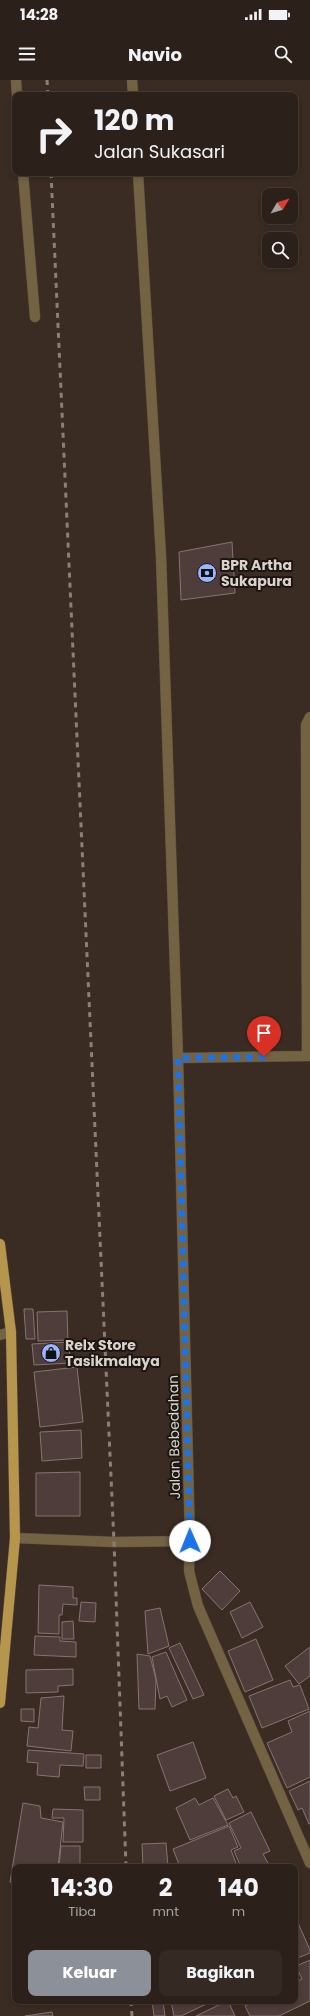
<!DOCTYPE html>
<html lang="id">
<style>
:root{--surface:#2c211a;--page:#342923;--text:#f1f3f6;--muted:#a6a3a2;--line:#483e39;--accent:#8c9099}
body{margin:0;font-family:Poppins,sans-serif;background:var(--page);color:var(--text);height:100vh;display:flex;flex-direction:column;font-size:15px;white-space:nowrap}
*{box-sizing:border-box;margin:0}
p{font-size:13px;color:var(--muted)}
.icon{flex:none;width:22px;height:22px;fill:none;stroke:currentColor;stroke-width:2;stroke-linecap:round;stroke-linejoin:round}
.map{position:relative;flex:1;overflow:hidden}
.details{position:absolute;left:12px;top:1784px;width:286px;height:140px;display:flex;flex-direction:column;background:var(--surface);border-radius:8px;box-shadow:0 2px 6px #0003,0 0 0 1px var(--line)}
.details>*{flex:none}
.guide{position:absolute;left:12px;top:12px;width:286px;height:84px;border-radius:8px;box-shadow:0 2px 6px #0003,0 0 0 1px var(--line);background:#2c211a;color:var(--text);overflow:hidden}
.needle{width:26px;rotate:52deg}
.buttons{position:absolute;left:262px;top:108px;display:grid;gap:8px}
.buttons a{display:grid;place-items:center;width:36px;height:36px;border-radius:8px;background:var(--surface);box-shadow:0 2px 6px #0003,0 0 0 1px var(--line);font-size:20px}
.pin{position:absolute;display:grid;place-items:center;width:34px;height:34px;color:#fff;margin:-41px -17px;border-radius:50% 50% 50% 0;rotate:-45deg;box-shadow:0 0 4px #0007}
.pin .icon{rotate:45deg}
.me{position:absolute;width:44px;margin:-22px;rotate:359deg;stroke-linejoin:round;filter:drop-shadow(0 0 3px #0008)}
.turn{display:flex;align-items:center;gap:14px;height:84px;padding:0 16px;font-size:18px}
.turn .icon{width:52px;height:52px;stroke-width:2.5}
.turn b{display:block;font-size:28px;line-height:34px}
.eta{display:flex;justify-content:space-evenly;align-items:center;height:68px;text-align:center}
.eta b{font-size:24px;font-weight:700;line-height:28px}
.cta{display:flex;gap:8px;margin-top:auto;padding:8px 16px}
.cta a{flex:1;height:46px;border-radius:8px;background:var(--accent);color:#fff;font-size:16px;font-weight:700;line-height:46px;text-align:center}
.cta a+a{background:var(--page);color:var(--text)}
.status{display:flex;justify-content:space-between;align-items:center;height:28px;padding:0 20px;background:var(--surface);direction:ltr}
.status svg{height:11px;fill:currentColor}
header{display:flex;justify-content:space-between;align-items:center;height:52px;padding:0 16px;background:var(--surface);font-size:18px;font-weight:700}
.map>svg:first-child{display:block}
</style>
<div class="status"><b>14:28</b><svg viewBox="0 0 49 12"><path d="M0 12V9h3v3zM5 12V6h3v6zM10 12V3h3v9zM15 12V0h3v12zM26 1h20v11H26zM47 4h2v5h-2z"/></svg></div>
<header><svg class="icon" aria-label="menu" viewBox="0 0 24 24"><path d="M4 6h16M4 12h16M4 18h16"/></svg>Navio<svg class="icon" aria-label="search" viewBox="0 0 24 24"><circle cx="10" cy="10" r="6"/><path d="M15 15l6 6"/></svg></header>
<div class="map">
<svg width="310" height="1936" viewBox="0 0 310 1936">
<rect width="100%" height="100%" fill="#3a2c23"/>
<path fill="#4f3d3b" stroke="#877371" d="M232,462L235,513L181,520L179,472Z
M24,1229H33L35,1259H26Z
M67,1231L68,1260L38,1261L37,1232Z
M69,1262L70,1283L34,1285L32,1264Z
M77,1287L83,1342L40,1347L34,1292Z
M81,1350L82,1378L42,1381L40,1352Z
M80,1392V1436H36V1393Z
M220,1491L240,1511L222,1530L202,1509Z
M39,1505L73,1507V1518H77V1525L63,1524L62,1535H59V1554L38,1553Z
M81,1522L96,1523L95,1542L79,1541Z
M250,1522L263,1547L242,1558L230,1532Z
M160,1528L169,1566L148,1574L145,1531Z
M73,1541L74,1559H62V1542Z
M35,1556L60,1557V1561L76,1562V1577L34,1575Z
M256,1559L273,1600L245,1612L228,1571Z
M180,1563L204,1615L193,1619L169,1568Z
M310,1567V1596L299,1604L285,1586Z
M166,1572L187,1620L172,1627L167,1616L160,1619L152,1577Z
M137,1574L150,1576L156,1600L155,1629H139Z
M73,1589V1605L58,1606V1612L26,1613V1590Z
M290,1600L293,1607L300,1605L309,1629L262,1648L249,1616Z
M64,1616L62,1650L73,1651L71,1671L27,1666L29,1647L38,1648L41,1618Z
M21,1629H34V1642L21,1641Z
M310,1631V1697L287,1708L267,1663L292,1652L288,1641Z
M193,1662L206,1698L170,1711L157,1675Z
M28,1670L84,1674L83,1686L60,1685L59,1697L37,1695L38,1683L27,1682Z
M86,1675H101V1688H86Z
M310,1701V1744H309L302,1728L298,1730L289,1711Z
M84,1707H100V1720H85Z
M228,1709L233,1718L236,1716L244,1732L226,1740L214,1716Z
M195,1718L199,1725L213,1718L228,1745L190,1760L176,1728Z
M23,1723L40,1726L41,1738L63,1742L58,1787H15V1803L10,1802Z
M53,1729L83,1730V1762H63L64,1738H52Z
M251,1732L270,1771L263,1774L270,1787H241L234,1771L241,1768L229,1743Z
M229,1746L238,1767L231,1770L237,1786L213,1787L212,1784L205,1787H180L173,1769Z
M166,1763L168,1787H143L142,1764Z
M61,1766H80V1786L89,1787H59Z
M295,1836L310,1870V1873L295,1879Z
M310,1880V1921L279,1936H250L245,1926L255,1921H295V1902L302,1899L296,1886Z
M152,1921H163L165,1936H154Z
M171,1921H213L181,1936H174Z
M228,1921L235,1936H196L227,1921Z
M52,1932L53,1936H25Z"/>
<g fill="none" stroke-linecap="round" stroke-linejoin="round">
<defs>
<path id="minor" d="M16,0L17,15
M132,0L133,15
M23,93L35,237
M138,93L161,476L178,978L190,1461L189,1491L198,1526L310,1783
M307,976L306,645L310,637
M178,978L310,976
M0,1255L11,1252
M15,1458L114,1462L190,1461"/>
<path id="major" d="M0,1164L11,1252L15,1458L0,1623"/>
</defs>
<use href="#minor" stroke="#574a41" stroke-width="11"/>
<use href="#major" stroke="#574a41" stroke-width="11"/>
<use href="#minor" stroke="#736342" stroke-width="10"/>
<use href="#major" stroke="#b6954d" stroke-width="10"/>
<path stroke="#8b7f78" stroke-width="3" stroke-dasharray="5 5" stroke-linecap="butt" d="M47,0L48,15
M51,93L114,1462L126,1787
M131,1921L132,1936"/>
</g>
<g fill="none" stroke-linecap="round" stroke-linejoin="round">
<path stroke="#1a73e8" stroke-width="7" stroke-dasharray="0 12.6" d="M190,1461L178,978L264,977"/>
</g>
<defs>
<symbol id="bank-disc" viewBox="-11 -11 22 22"><circle r="9.5" fill="#97b6fd" stroke="#1c1612"/><path d="M-6-4H6V4H-6ZM0-2.3a2.3 2.3 0 1 0 0 4.6a2.3 2.3 0 1 0 0-4.6Z" fill="#111"/></symbol>
<symbol id="shop-disc" viewBox="-11 -11 22 22"><circle r="9.5" fill="#97b6fd" stroke="#1c1612"/><path d="M-5-2.5h2.3a2.7 3.5 0 0 1 5.4 0H5L5.5 6h-11ZM-1.5-2.5h3a1.5 2.3 0 0 0-3 0Z" fill="#111"/></symbol>
</defs>
<g fill-rule="evenodd">
<use href="#bank-disc" x="196" y="482" width="22" height="22"/>
<use href="#shop-disc" x="40" y="1262" width="22" height="22"/>
</g>
<g text-anchor="middle" dominant-baseline="central" stroke-width="4" stroke-linejoin="round" paint-order="stroke">
<g font-size="14" font-weight="bold" fill="#dbd2cc" stroke="#1c1612" text-anchor="start">
<text x="221" y="485">BPR Artha<tspan x="221" dy="16">Sukapura</tspan></text>
<text x="65" y="1265">Relx Store<tspan x="65" dy="16">Tasikmalaya</tspan></text>
</g>
<g font-size="14" fill="#dbd2cc" stroke="#1c1612">
<text transform="translate(174 1357) rotate(-91)">Jalan Bebedahan</text>
</g>
</g>
</svg>
<div class="buttons">
<a><svg class="needle" viewBox="-14 -14 28 28"><path d="M0-13l5 13h-10z" fill="#e53935"/><path d="M0 13l5-13h-10z" fill="#a6a3a2"/></svg></a>
<a><svg class="icon" aria-label="search" viewBox="0 0 24 24"><circle cx="10" cy="10" r="6"/><path d="M15 15l6 6"/></svg></a>
</div>
<div class="pin" style="left:264px;top:977px;background:#d93025"><svg class="icon" aria-label="arrive" viewBox="0 0 24 24"><path d="M6 21V4h12l-3 4 3 4H6"/></svg></div>
<svg class="me" style="left:190px;top:1461px" viewBox="-20 -20 40 40"><circle r="19" fill="#fff"/><path d="M0-13L10 11 0 6-10 11z" fill="#1a73e8"/></svg>
<div class="guide">
<div class="turn"><svg class="icon" aria-label="right" viewBox="0 0 24 24"><path d="M7 20v-9h11M14 6l5 5-5 5"/></svg><div><b>120 m</b>Jalan Sukasari</div></div>
</div>
<section class="details">
<div class="eta">
<div><b>14:30</b><p>Tiba</p></div>
<div><b>2</b><p>mnt</p></div>
<div><b>140</b><p>m</p></div>
</div>
<div class="cta"><a>Keluar</a><a>Bagikan</a></div>
</section>
</div>
